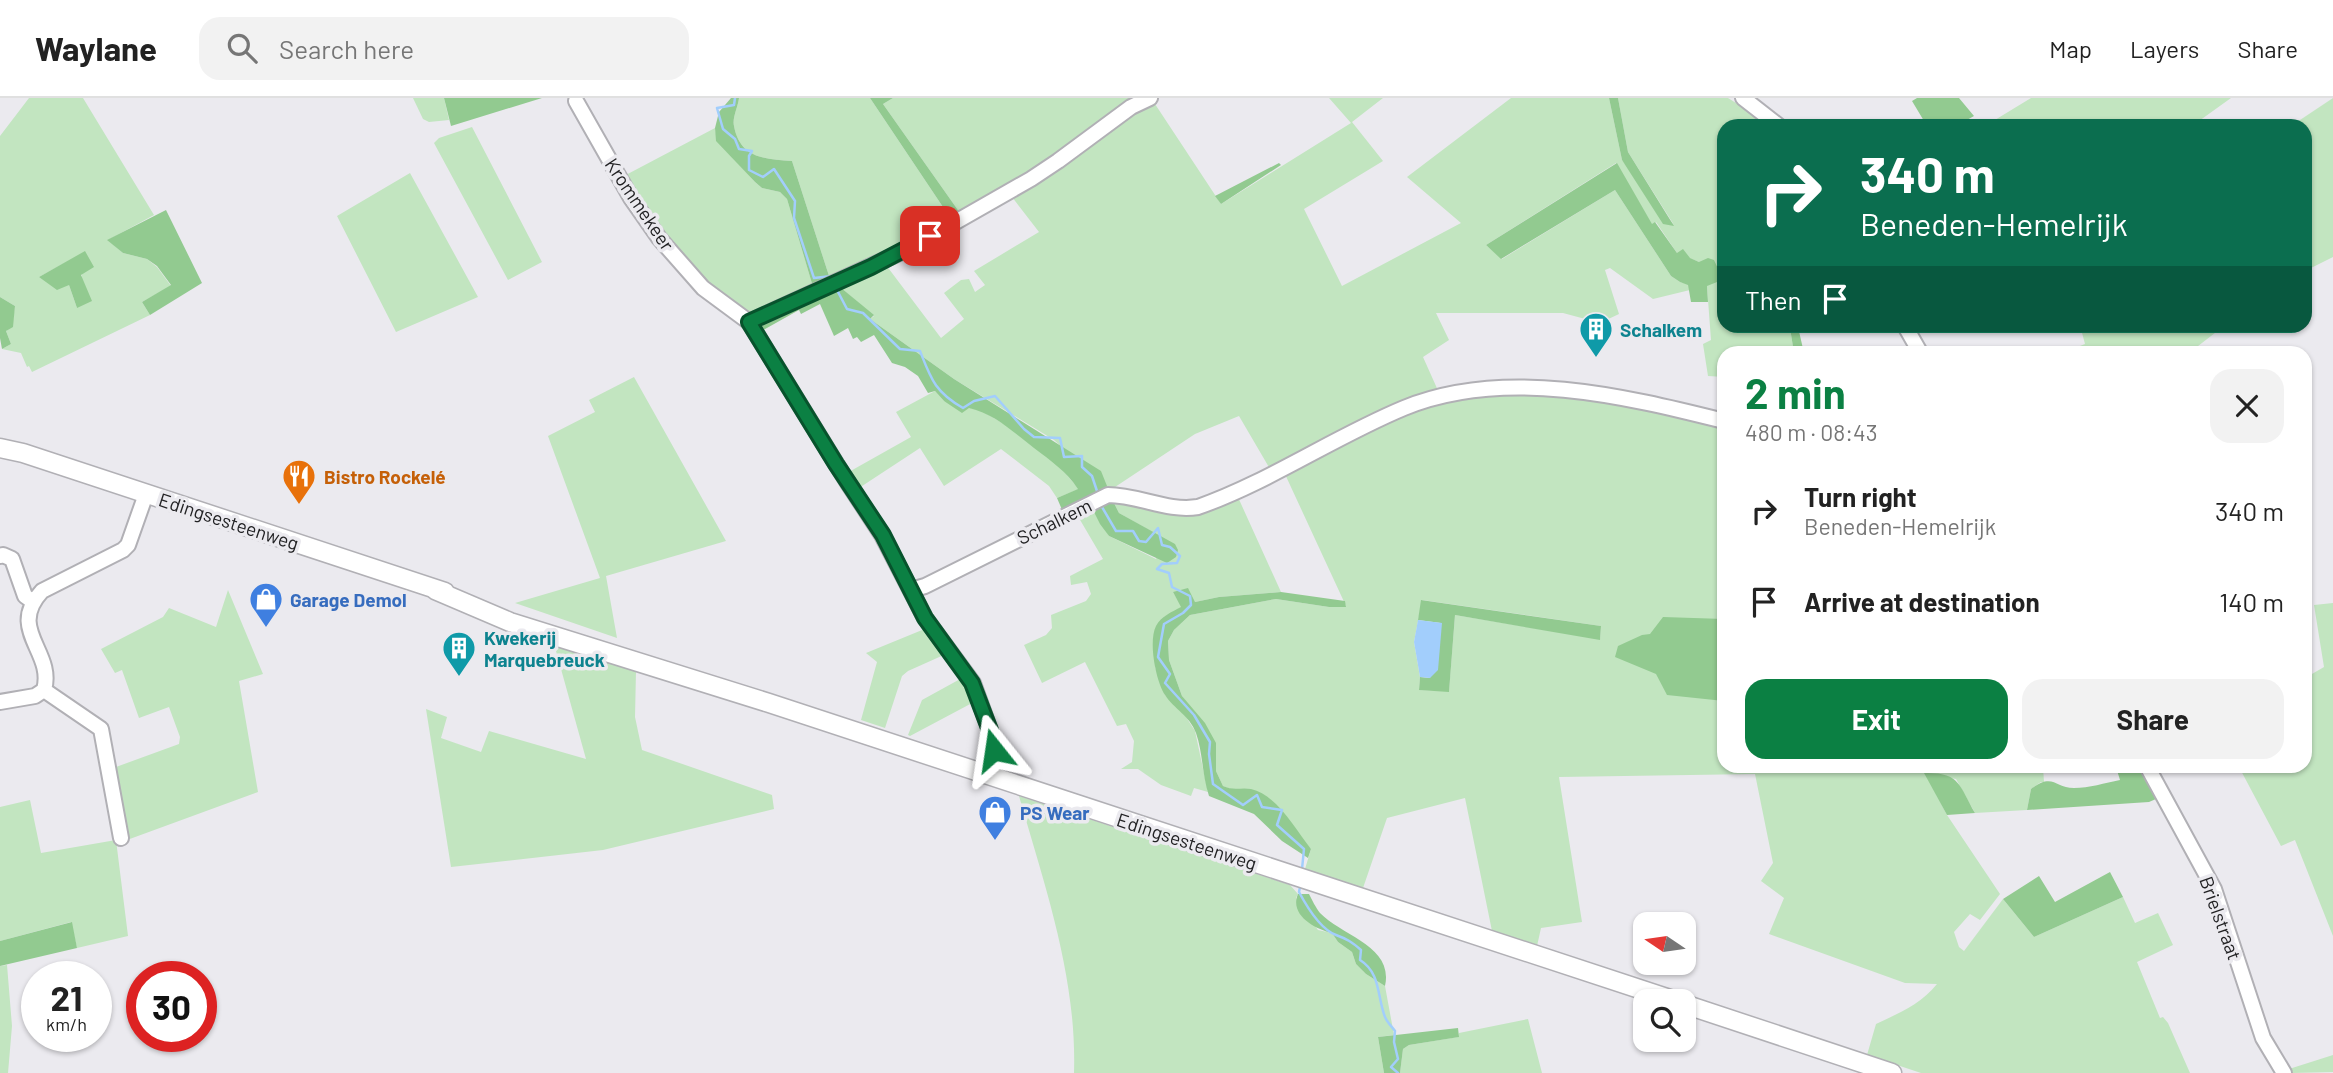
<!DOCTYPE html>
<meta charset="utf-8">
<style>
:root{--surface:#fff;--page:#f2f2f2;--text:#222;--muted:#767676;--line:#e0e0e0;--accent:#0b8043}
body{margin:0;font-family:Barlow,sans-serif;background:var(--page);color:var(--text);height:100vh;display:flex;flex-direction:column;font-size:26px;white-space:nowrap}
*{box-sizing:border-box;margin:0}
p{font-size:23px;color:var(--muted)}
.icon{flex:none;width:38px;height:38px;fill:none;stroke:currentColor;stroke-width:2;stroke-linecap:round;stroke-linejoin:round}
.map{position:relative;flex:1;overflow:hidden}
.panel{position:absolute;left:1717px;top:248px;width:595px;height:427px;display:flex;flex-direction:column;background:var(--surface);border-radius:21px;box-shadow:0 2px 5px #0004}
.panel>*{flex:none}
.banner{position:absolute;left:1717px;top:21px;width:595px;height:214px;border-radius:21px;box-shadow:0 2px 5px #0004;background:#0b6e4f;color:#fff;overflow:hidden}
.needle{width:46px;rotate:283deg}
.tools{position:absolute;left:1633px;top:814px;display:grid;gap:14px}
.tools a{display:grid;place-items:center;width:63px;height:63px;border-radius:14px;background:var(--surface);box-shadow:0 2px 5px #0004;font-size:35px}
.speed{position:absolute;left:21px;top:863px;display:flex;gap:14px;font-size:35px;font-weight:700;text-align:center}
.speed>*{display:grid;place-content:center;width:91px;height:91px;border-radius:50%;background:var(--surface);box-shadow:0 2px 5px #0004;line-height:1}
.speed small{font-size:18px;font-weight:400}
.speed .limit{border:10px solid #d22;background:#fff;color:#111}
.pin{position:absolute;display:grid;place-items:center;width:60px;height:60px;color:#fff;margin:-30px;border-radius:14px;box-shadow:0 4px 10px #0006}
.me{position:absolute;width:77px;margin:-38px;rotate:345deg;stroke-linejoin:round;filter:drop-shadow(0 0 5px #0008)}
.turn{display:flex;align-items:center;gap:24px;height:147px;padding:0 28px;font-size:32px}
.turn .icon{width:91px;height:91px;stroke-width:2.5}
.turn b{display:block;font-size:49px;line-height:60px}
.then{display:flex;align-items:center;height:66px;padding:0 28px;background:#0003;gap:14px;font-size:26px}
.round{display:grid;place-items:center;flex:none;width:74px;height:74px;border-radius:21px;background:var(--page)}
.head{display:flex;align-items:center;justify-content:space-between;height:119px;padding:0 28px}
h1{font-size:42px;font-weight:700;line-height:52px;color:var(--accent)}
.button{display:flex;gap:14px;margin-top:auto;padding:14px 28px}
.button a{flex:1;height:80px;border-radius:21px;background:var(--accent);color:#fff;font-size:28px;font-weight:700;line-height:80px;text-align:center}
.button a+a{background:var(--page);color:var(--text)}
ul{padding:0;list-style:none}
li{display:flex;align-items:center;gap:21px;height:91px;padding:0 28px}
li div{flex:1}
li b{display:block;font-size:26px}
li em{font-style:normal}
header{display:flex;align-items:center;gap:42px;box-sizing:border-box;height:98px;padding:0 35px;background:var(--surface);border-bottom:2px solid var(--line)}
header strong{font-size:33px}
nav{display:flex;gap:38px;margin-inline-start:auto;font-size:24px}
.search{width:490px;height:63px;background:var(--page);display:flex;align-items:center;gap:18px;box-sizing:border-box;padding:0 24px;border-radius:21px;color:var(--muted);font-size:26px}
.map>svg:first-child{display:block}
</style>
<header>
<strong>Waylane</strong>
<div class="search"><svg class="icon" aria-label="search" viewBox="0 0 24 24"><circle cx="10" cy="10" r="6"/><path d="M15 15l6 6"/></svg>Search here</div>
<nav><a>Map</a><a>Layers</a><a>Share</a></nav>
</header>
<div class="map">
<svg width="2333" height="975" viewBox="0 0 2333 975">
<rect width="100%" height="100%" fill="#ebeaef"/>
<path fill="#c2e5c0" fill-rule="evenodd" d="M29,0H83L154,117L108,142L123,155L147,161L157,169L171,188L142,204L150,217L32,274L29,268L27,269L21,255L2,251L11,246L6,233L12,228L15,208L0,199V38ZM85,154L77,210L69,187L39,179Z
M413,0H444L449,22L429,24L423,21Z
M739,0H870L951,121L911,144L830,181L792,63C766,61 740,61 734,28C732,20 738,9 739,0Z
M893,0H1142L1046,66L960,115L883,6Z
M1329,0H1383L1352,24L1383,63L1304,111L1342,188L1461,125L1407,79L1511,0H1609L1622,62L1674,127L1628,54L1618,0H1728L1752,15L1766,28H1724V228H1798L1790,230L1794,255L1724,256V279L1708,278L1703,246L1711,242L1707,188L1699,164L1677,155L1656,124L1652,127L1616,65L1486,147L1502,161L1615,92L1671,178L1680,184L1688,186L1690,192L1653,201L1610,170L1605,172L1619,216L1600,225L1563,215H1436L1449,242L1423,259L1440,297L1270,371L1239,318L1195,336L1109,393L1054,342L954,281L870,221L874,218L840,189L886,167L941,240L964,221L944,195L961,182L969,181L975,194L985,187L974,173L1039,134L1012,99L1109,31L1153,3L1221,106L1351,25Z
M2031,0H2231L2192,28H1985Z
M2333,0V159L2305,173V28H2291Z
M472,29L542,164L508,182L434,45L439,40Z
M715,30L717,43L755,84L762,90L780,94L787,101L813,189L769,210L746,217C693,183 658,129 622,79Z
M410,75L478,199L396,234L337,118Z
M2088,228H2224L2189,255H2062L2085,246L2081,231Z
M634,279L726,443L606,478L617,540L515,505L600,480L548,338L595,314L589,302Z
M935,293L944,303L982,313L1009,329L1058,367L1079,391L1057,400L1049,388L1001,351L944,388L920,350L856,392L847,375L911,339L896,314Z
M1558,296L1665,313L1724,329V668H2012L2013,670L2043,669L2044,684H2041L2031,691L2027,712L1975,715L1956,681L1925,675L1947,717L2000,796L1980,822L1970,816L1954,834L1959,849L1964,853L2003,801L2034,839L2123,799L2135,825L2158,815L2173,847L2137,864L2160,920L2163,919L2168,925L2190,975H1921L1867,957L1876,926C1899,915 1920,907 1937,886L1905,885L1769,836L1784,800L1761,783L1773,765L1755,676L1559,679L1582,824L1541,830L1537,848L1492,833L1465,700L1387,720L1363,790L1305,771L1311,751L1250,691L1233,692L1223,688L1216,673L1215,645L1182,598L1169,562L1168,543L1174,532L1190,517L1276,501L1329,509L1346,508L1284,374C1324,354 1363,331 1404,314C1451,295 1508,296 1558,296ZM1422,502L1601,528L1600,541L1455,517L1449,593L1419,592L1420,579L1414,544Z
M1237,397L1281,494L1219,499L1195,504L1173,494L1182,509L1164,519L1155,569L1165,597L1186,619L1195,633L1208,694L1194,690L1191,698L1161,687L1138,671H1121L1132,664L1134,643L1126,626L1117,628L1085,564L1042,585L1024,547L1046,537L1052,530L1051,517L1086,503L1091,496L1087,484L1071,487L1070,478L1103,461L1076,415L1091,408L1109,438L1156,461L1163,440L1119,415L1113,403C1141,407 1175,423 1202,415C1214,411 1226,403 1237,397Z
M228,492L263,576L239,583L258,694L127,742L116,669L179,646L180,639L169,609L139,620L122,572L115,575L101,551L163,519L169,510L216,529Z
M2333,505V838L2295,742L2281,748L2239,669L2305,668V580L2324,569L2314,507Z
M927,530L946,556L908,573L902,578L885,630L861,622L877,564L866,555Z
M560,549L636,573L635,619L642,652L772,697L774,711L603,752L451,769L426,611L447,619L441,640L481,654L489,633L586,661L556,553Z
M962,580L974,604L910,638L908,637L922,602Z
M1019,698L1290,787L1298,796L1296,800L1318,832L1332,835L1338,844L1352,854L1356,866L1366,876L1385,888L1394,937L1378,939L1384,975H1074C1077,879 1045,789 1019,698Z
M30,702L41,755L116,742L128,838L77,850L71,824L0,843V709Z
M7,867L12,928L8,975H0V868Z
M1528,921L1542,975H1400L1403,951L1409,947L1458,939L1459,935Z
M2333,957V974L2292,975L2289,971Z"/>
<path fill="#92ca90" d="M444,0H542L451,28Z
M731,0H739C738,9 732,20 734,28C740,61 766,61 792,63L830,181L813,189L787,101L780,94L762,90L755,84L716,43L715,30L719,14Z
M870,0H893L883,6L960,115L951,121Z
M1609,0H1618L1628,54L1674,128L1663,126L1622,62Z
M1917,0H1959L1974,18L1956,28H1927L1912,3Z
M1279,65L1281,67L1221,106L1215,98Z
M1617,65L1652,126L1655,124L1677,155L1683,151L1690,160L1699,164L1708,160L1714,162L1719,173L1717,184L1707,188L1708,204H1691L1688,187L1680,184L1671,178L1615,92L1501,161L1486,147Z
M166,112L202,185L150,217L142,204L171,187L157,168L147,161L123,155L107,142Z
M85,153L94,169L81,177L92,203L77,210L69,187L57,192L39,179Z
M840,189L874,217L870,221L954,281L1101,373L1109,393L1063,414L1057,400L1078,391C1066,373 1051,363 1034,350C1013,334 995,316 969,310L962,315L944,303L935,293L928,295L918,278L905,269L892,265L874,237L861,244L857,239L853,241L848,230L834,238L820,206L801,216L799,212L760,234L759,226Z
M0,199L15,208L13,229L6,233L11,246L2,251L0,240Z
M1798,229L1804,255H1794L1790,230Z
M1113,403L1119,415L1175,446L1178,452L1176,459L1167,465L1109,438L1100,426L1091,408Z
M1188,490L1195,504L1219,499L1281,494L1345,503L1346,509H1329L1276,501L1190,517L1174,532L1168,543L1169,562L1182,598L1205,625L1216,645V673L1223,688C1234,693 1241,689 1251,691C1277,697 1295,731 1311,751L1308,760L1282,743L1254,716L1209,698C1202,677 1203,655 1196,635C1190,618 1174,611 1165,597C1156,583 1148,544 1156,528C1161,518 1172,514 1181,509L1173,494Z
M1421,502L1601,528L1600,542L1455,517L1449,594L1419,592L1420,579L1430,580L1441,525L1418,522Z
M1663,519L1724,521V603L1667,597L1656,576L1615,559L1618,548L1642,537L1650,536Z
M2116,669H2139L2156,701L2149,704L2027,712L2031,691C2053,674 2055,690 2074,690C2089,690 2105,685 2120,682Z
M1924,675C1960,674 1959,687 1975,715L1947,717Z
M2110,774L2123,799L2034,839L2003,801L2039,778L2055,804Z
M1298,796H1309C1312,802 1316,810 1320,815C1342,838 1394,848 1385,888L1366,876L1356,866L1352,854L1338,844L1332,835C1315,831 1289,817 1298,796Z
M72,824L77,850L0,868V843Z
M1458,930L1459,939L1409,947L1403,951L1400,975H1384L1378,939Z"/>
<path fill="#a2cefc" d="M1418,522L1442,525L1438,572L1430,580L1420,579L1414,544Z"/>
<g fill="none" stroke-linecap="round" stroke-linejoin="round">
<path stroke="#a2cefc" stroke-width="2.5" d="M735,0L734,7L717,10L723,31L735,41L739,51L752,53L749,58V72L763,79L774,71L795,103L794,120L814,180L832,178
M837,192L847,211L863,215L900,251L920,253C931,281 935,294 963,310L974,303L995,298L1024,331L1034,339L1060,340L1064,359L1082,358V369L1092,378L1097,393
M1102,409L1116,433H1133L1139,443L1146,444L1158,430L1162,447L1170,449L1180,458L1177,465L1162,466L1157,471L1169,475L1172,489L1190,498L1191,507L1183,515L1164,526L1158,559L1170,576L1165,585L1194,617L1210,644L1209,656L1213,686L1243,707L1257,697L1262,709L1282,712L1277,727L1304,751L1302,771
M1300,789L1299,794C1307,809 1320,831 1336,837C1347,841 1352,844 1361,852L1360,862C1381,875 1377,899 1385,919C1387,924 1392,929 1395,933L1394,944L1398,961L1391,969L1398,975"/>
<defs>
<path id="minor" d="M1743,0L1779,28
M576,3L631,100L659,140L703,190L749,224L848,385L882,437L925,520L973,585L991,635L994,652L985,677
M749,224L910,150L1031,81L1058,63L1131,9L1150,0
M1905,228L1921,256
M0,458L3,457L12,461L25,498L32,503
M911,492L925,488L1108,397C1139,397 1167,414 1198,409C1269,384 1334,339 1404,310C1504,269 1624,298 1724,323
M44,592L101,631L121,740
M0,604L35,598L44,592C55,553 6,532 42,493L123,452L128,447L146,396
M2147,668L2214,791L2263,940L2284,975"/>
<path id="major" d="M0,350L23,355L445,494
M435,492L510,524L769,605L1676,903
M1684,906L1892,975"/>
</defs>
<use href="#minor" stroke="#b1b0b5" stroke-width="18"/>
<use href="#major" stroke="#b1b0b5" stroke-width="21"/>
<use href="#minor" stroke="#fff" stroke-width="14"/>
<use href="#major" stroke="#fff" stroke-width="18"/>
</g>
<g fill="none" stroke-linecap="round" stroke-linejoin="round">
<defs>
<path id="route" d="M930,138L871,169L749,224L836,366L883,437L925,520L972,585L991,635L994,652"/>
</defs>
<use href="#route" stroke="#07532c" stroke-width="18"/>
<use href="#route" stroke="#0b8043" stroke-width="12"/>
</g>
<defs>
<symbol id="building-pin" viewBox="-11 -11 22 30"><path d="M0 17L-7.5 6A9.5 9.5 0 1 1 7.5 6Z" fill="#0f9aa8" stroke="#ebeaef"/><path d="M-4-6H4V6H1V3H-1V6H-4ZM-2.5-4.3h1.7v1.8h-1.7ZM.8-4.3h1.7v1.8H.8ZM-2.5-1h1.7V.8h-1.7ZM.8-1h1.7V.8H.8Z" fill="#fff"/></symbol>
<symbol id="restaurant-pin" viewBox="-11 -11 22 30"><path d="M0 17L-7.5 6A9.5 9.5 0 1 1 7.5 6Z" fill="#e8710a" stroke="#ebeaef"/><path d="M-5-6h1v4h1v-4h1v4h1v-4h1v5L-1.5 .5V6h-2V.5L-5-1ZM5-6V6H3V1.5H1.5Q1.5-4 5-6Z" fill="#fff"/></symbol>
<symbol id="shop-pin" viewBox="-11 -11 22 30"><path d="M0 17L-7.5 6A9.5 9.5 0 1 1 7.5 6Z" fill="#3f7fe0" stroke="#ebeaef"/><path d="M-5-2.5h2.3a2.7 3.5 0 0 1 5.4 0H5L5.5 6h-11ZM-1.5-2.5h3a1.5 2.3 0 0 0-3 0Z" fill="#fff"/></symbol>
</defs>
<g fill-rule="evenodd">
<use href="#building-pin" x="1577" y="212" width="38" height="52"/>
<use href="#restaurant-pin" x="280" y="359" width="38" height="52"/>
<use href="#shop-pin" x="247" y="482" width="38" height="52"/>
<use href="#building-pin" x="440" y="531" width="38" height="52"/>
<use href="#shop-pin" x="976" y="695" width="38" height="52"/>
</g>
<g text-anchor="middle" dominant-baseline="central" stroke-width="7" stroke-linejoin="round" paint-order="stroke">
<g font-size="19" fill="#222224" stroke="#ebeaef">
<text transform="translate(640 106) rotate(56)">Krommekeer</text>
<text transform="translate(229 423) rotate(18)">Edingsesteenweg</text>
<text transform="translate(1054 423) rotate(-26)">Schalkem</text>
<text transform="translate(1187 743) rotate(18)">Edingsesteenweg</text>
<text transform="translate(2221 820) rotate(70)">Brielstraat</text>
</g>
<g font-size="19" font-weight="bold" fill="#0d838f" stroke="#ebeaef" text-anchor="start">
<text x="1620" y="231">Schalkem</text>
<text x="484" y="539">Kwekerij<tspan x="484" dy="22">Marquebreuck</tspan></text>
</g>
<g font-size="19" font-weight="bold" fill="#c56008" stroke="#ebeaef" text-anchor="start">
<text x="324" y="378">Bistro Rockelé</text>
</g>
<g font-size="19" font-weight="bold" fill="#366cbe" stroke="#ebeaef" text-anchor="start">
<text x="290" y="501">Garage Demol</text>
<text x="1020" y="714">PS Wear</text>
</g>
</g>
</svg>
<div class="tools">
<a><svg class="needle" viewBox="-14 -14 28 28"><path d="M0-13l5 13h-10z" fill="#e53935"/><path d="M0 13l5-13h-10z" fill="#767676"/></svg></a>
<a><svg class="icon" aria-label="search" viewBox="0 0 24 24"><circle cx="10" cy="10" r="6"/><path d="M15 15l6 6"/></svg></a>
</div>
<div class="speed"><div>21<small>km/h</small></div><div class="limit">30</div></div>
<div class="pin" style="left:930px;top:138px;background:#d93025"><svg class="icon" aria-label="arrive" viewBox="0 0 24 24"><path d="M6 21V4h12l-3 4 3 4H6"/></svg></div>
<svg class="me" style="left:994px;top:652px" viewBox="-20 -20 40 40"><path d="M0-17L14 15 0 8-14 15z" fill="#0b8043" stroke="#fff" stroke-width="4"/></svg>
<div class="banner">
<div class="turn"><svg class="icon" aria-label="right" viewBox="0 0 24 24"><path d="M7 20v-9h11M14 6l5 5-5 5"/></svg><div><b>340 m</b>Beneden-Hemelrijk</div></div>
<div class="then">Then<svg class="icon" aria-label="arrive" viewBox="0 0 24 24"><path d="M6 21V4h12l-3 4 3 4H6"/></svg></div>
</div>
<section class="panel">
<div class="head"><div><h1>2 min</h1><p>480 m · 08:43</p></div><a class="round"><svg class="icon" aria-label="close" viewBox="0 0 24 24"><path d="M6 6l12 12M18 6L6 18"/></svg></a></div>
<ul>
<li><svg class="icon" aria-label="right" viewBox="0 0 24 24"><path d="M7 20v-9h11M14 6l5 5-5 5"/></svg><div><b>Turn right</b><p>Beneden-Hemelrijk</p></div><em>340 m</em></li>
<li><svg class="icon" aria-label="arrive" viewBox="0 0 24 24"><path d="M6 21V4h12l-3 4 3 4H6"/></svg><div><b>Arrive at destination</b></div><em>140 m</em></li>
</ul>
<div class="button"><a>Exit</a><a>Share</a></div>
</section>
</div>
